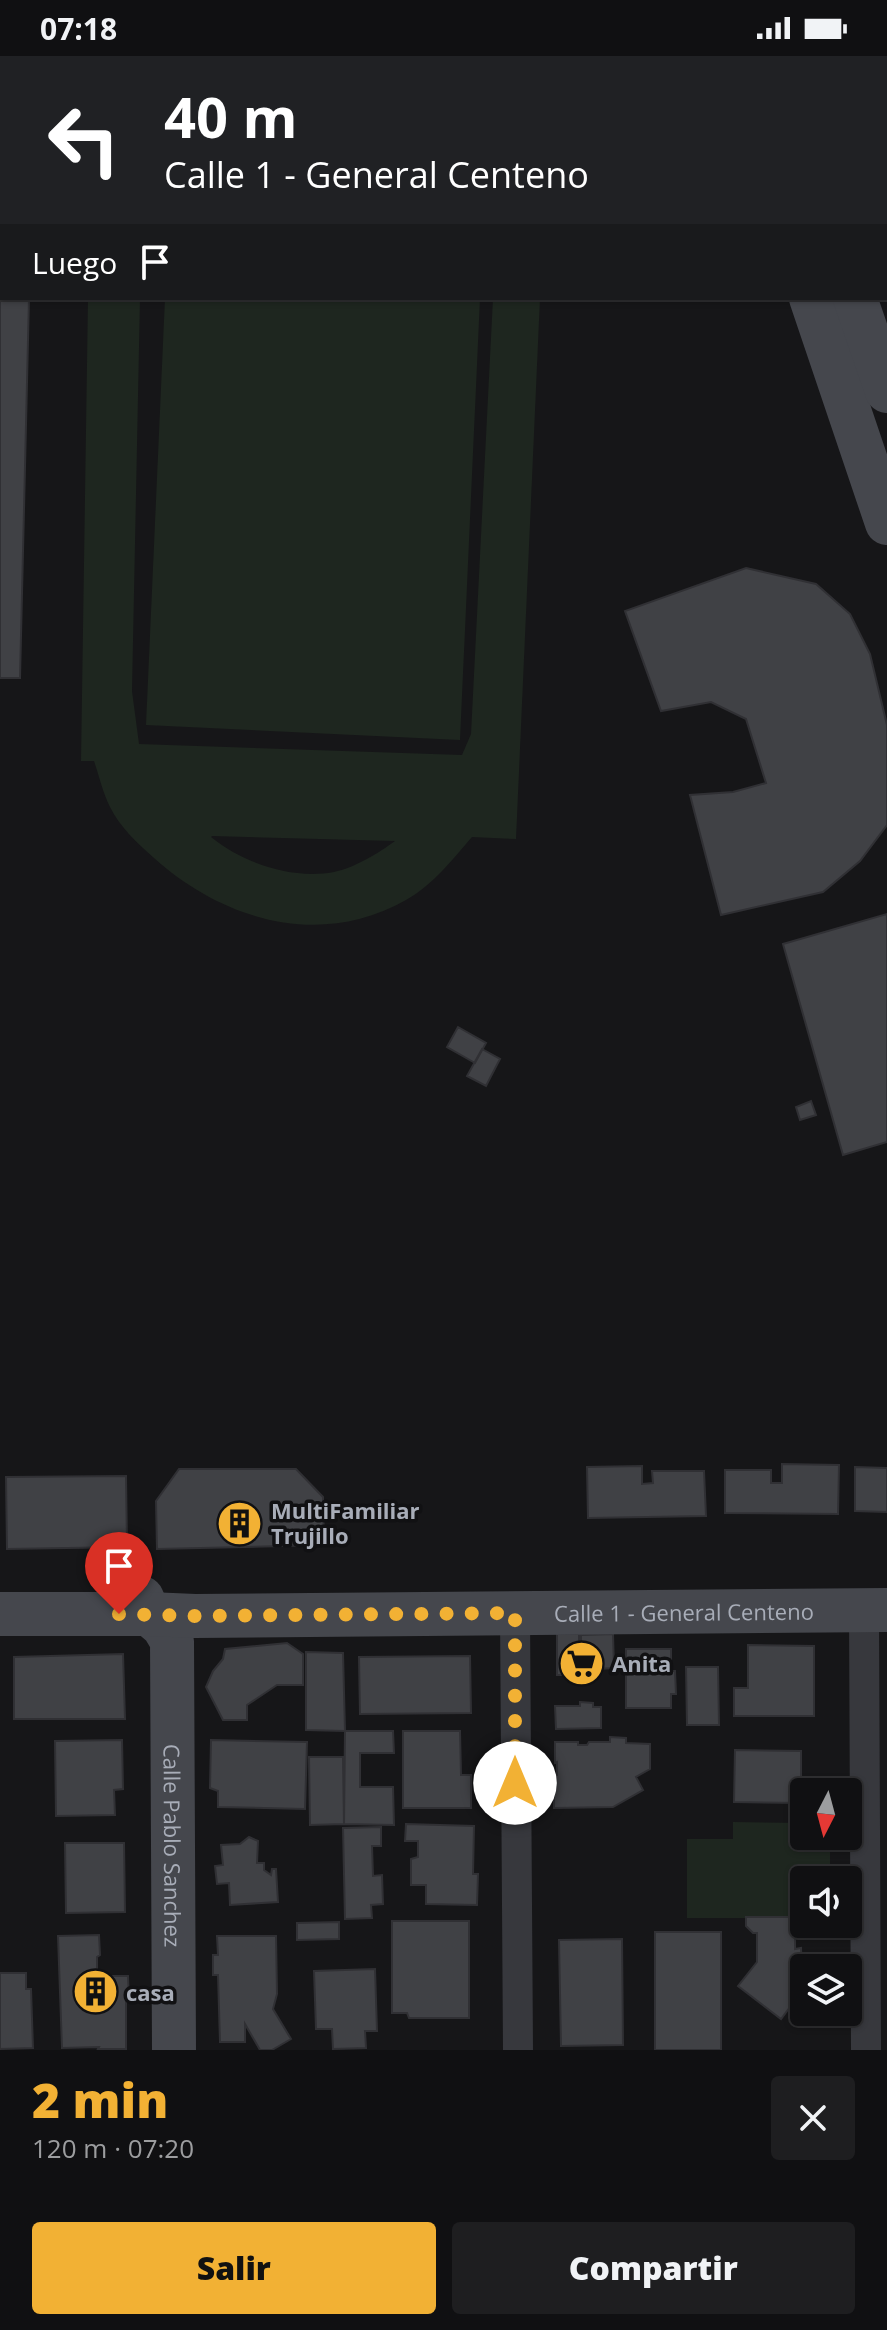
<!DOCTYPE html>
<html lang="es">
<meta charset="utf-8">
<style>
:root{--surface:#101012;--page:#1e1e20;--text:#f1f3f6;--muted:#9c9d9f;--line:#303032;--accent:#f2b134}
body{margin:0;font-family:"Open Sans",sans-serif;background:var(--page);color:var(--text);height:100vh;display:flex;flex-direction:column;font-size:30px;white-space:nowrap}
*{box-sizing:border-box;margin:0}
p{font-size:26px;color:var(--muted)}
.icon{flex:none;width:44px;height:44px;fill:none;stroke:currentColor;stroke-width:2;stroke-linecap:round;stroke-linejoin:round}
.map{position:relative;height:1994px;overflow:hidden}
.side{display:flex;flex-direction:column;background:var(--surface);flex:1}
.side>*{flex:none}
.guide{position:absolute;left:0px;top:0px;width:888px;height:244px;box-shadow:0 2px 6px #0004,0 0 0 2px var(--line);background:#202124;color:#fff;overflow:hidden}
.needle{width:52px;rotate:186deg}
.fabs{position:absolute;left:790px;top:1722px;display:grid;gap:16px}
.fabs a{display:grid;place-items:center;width:72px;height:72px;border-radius:8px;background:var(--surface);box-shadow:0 2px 6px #0004,0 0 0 2px var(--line);font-size:40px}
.pin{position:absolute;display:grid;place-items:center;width:68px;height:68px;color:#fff;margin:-82px -34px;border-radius:50% 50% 50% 0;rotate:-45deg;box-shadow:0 0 8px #0007}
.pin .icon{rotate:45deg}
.me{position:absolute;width:88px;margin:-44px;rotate:0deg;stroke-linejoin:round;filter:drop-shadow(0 0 6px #0008)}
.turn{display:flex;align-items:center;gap:28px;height:168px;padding:0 32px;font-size:36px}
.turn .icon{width:104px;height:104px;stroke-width:2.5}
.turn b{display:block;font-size:56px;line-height:68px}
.then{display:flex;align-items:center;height:76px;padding:0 32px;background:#0003;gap:16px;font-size:30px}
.round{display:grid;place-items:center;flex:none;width:84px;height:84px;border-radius:8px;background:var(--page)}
.head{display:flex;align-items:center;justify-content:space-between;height:136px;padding:0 32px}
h1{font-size:48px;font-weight:800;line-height:60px;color:var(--accent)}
.button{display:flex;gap:16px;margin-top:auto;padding:16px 32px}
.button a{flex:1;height:92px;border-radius:8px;background:var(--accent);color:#111;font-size:32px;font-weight:800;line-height:92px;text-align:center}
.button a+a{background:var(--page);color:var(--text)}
.status{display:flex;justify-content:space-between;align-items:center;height:56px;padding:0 40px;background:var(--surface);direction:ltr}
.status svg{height:22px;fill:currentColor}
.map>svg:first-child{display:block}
</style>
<div class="status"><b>07:18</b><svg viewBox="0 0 49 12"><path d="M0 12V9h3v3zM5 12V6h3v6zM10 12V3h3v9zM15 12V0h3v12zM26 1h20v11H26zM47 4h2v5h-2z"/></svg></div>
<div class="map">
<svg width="887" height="1994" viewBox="0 0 887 1994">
<rect width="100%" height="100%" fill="#161618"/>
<path fill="#1e261f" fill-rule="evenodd" d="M88,242H140L132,635L139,688L462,699L471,678L493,242H540L516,783L472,781C452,804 433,829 406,844C320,893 223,864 154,802C138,788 119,770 110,751C103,737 99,720 94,705H81ZM211,781L212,780L395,785C379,797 354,812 334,816C292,824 243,807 211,781Z
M165,242H480L460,684L146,669Z
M733,1766L804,1767V1780H830V1824H804V1862H687V1783H733Z"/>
<path fill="#404145" stroke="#303034" stroke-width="2" d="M0,104H2V242H29L20,622H0Z
M746,512L816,528L850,558L870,598L887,669V769L860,805L823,836L721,859L690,739L733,736L766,727L746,663L711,646L661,655L625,555Z
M887,858V1086L843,1099L783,888Z
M458,971L486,987L475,1007L447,991Z
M482,993L500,1003L486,1030L467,1020Z
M811,1045L816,1059L800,1064L796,1051Z
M782,1408L839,1409L838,1458L725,1457V1414H771V1427H782Z
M642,1410V1428L653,1427L652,1415H704L706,1460L588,1462L587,1411Z
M855,1411L887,1412V1456L855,1455Z
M179,1413H296L323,1441L324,1489L157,1493L156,1445Z
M126,1420L127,1491L7,1493L6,1421Z
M557,1578H579V1619H557Z
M613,1578L614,1612L581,1614V1579Z
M287,1587L303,1598V1629H277L247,1649V1664H223L206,1631L213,1615L223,1603L225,1593Z
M748,1589L814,1590V1660H734V1632H748Z
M626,1593H671V1615H675L676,1638H671V1652H626Z
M306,1596L343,1597L345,1675L306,1674Z
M123,1598L125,1663H14V1601Z
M470,1600L471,1657L360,1658L359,1601Z
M686,1611H718L719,1669H687Z
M580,1646L593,1647V1651H601V1672L556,1673L555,1650H580Z
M345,1675H393L394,1697H360V1731H393L394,1769L344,1768Z
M403,1675H460L461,1719H471V1752H403Z
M610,1681L626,1682V1687L650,1688V1713L636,1721L643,1734L613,1751L554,1752V1719H557V1706L555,1707V1686H578V1689H587L589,1686H610Z
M122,1684L123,1733L114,1734L115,1759L56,1760L55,1685Z
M211,1684L307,1686L305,1753L218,1751V1735L210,1732Z
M735,1694L801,1695V1747L734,1746Z
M309,1701H343L344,1768L310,1769Z
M406,1768L474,1770L473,1818H478L477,1849L426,1848V1829H411V1803L418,1801V1785H405Z
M381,1771V1790H372L373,1820L382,1819L383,1848L371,1849L372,1862L345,1863L343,1772Z
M249,1781L258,1785L257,1807H264V1814L271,1819L272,1813H276L278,1846L230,1849L229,1827L217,1828L215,1810L223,1809L221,1789L240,1788Z
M65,1787H124L125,1856L66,1857Z
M746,1861H803V1880L795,1883V1893L801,1892L802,1916L804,1917V1948L793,1947L781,1963L738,1930L757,1906V1877H753L746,1870Z
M392,1865H469V1962H409L407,1957H392Z
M339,1866V1883L297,1884V1867Z
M655,1876H721V1994H655Z
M99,1879L100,1899L97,1901V1918H94V1927H110V1920H128L129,1944L126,1945V1993H98L99,1991L62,1992L58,1880Z
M217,1880H276L277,1938L273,1953L291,1983L272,1994H260L245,1968V1986H220L218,1919H213V1899H218Z
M622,1883L623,1989L561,1990L559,1884Z
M375,1913L377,1975H365L366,1992L333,1993L332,1973H316L314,1915Z
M0,1917H26V1933H31L33,1992L0,1993Z"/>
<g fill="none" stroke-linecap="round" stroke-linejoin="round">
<path stroke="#3d3f44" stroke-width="5" stroke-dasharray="4 6" stroke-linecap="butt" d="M860,0V2
M886,34H887"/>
<path stroke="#37383d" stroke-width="16" d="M776,2V0
M886,117H887"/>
<path stroke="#37383d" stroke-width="30" d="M864,1554L866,1994
M515,1557L518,1994"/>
<g stroke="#45474d" stroke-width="44">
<path d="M753,0V2"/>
<path d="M801,0V2"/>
<path d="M811,242L887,467"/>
<path d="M855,242L887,335"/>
<path id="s1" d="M142,1542L149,1558L163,1570L172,1585L174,1994"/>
<path id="s2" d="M0,1558H149L195,1560L887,1554"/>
</g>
</g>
<circle fill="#506452" cx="136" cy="1517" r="12"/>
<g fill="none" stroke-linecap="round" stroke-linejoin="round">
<path stroke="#f2b134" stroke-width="14" stroke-dasharray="0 25.2" d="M119,1558L195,1560L515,1557V1727"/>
</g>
<defs>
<symbol id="building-disc" viewBox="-11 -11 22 22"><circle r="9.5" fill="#f2b134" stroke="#111113"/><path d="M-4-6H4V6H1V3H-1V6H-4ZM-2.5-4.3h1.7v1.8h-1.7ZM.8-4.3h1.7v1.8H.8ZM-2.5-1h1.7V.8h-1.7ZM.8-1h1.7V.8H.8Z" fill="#111"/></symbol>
<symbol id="supermarket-disc" viewBox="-11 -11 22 22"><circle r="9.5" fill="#f2b134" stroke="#111113"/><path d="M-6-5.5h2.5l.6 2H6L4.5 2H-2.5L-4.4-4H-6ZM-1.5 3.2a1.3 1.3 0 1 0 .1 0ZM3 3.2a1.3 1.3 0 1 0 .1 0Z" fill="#111"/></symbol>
</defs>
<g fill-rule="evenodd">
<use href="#building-disc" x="214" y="1442" width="51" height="51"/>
<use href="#supermarket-disc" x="556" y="1582" width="51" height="51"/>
<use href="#building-disc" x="70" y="1910" width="51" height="51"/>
</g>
<g text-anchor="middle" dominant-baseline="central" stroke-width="7" stroke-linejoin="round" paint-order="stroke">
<g font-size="22" font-weight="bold" fill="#a8adb8" stroke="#111113" text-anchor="start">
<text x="271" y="1454">MultiFamiliar<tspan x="271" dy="25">Trujillo</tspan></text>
<text x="612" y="1607">Anita</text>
<text x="126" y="1936">casa</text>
</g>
<g font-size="22" fill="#a8adb8" stroke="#111113">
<text stroke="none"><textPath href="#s2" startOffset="684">Calle 1 - General Centeno</textPath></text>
<text stroke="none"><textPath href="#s1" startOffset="258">Calle Pablo Sanchez</textPath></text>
</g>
</g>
</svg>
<div class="fabs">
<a><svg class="needle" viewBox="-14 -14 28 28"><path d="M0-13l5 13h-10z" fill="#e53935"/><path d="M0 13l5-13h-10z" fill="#9c9d9f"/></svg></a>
<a><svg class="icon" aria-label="sound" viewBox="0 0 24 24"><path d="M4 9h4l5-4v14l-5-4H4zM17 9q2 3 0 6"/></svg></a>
<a><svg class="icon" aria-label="layers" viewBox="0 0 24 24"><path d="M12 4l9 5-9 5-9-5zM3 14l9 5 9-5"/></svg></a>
</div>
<div class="pin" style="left:119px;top:1558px;background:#d93025"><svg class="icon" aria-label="arrive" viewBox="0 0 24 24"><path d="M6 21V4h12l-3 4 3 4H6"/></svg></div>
<svg class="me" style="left:515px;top:1727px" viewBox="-20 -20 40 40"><circle r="19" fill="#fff"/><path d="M0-13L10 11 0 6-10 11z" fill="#f2b134"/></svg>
<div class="guide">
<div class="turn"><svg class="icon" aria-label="left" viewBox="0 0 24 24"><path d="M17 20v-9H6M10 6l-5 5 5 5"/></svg><div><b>40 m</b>Calle 1 - General Centeno</div></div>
<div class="then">Luego<svg class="icon" aria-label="arrive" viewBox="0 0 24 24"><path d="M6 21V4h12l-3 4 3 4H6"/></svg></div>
</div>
</div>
<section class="side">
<div class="head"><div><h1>2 min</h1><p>120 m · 07:20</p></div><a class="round"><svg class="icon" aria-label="close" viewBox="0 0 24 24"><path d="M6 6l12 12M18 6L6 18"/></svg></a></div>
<div class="button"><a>Salir</a><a>Compartir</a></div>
</section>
